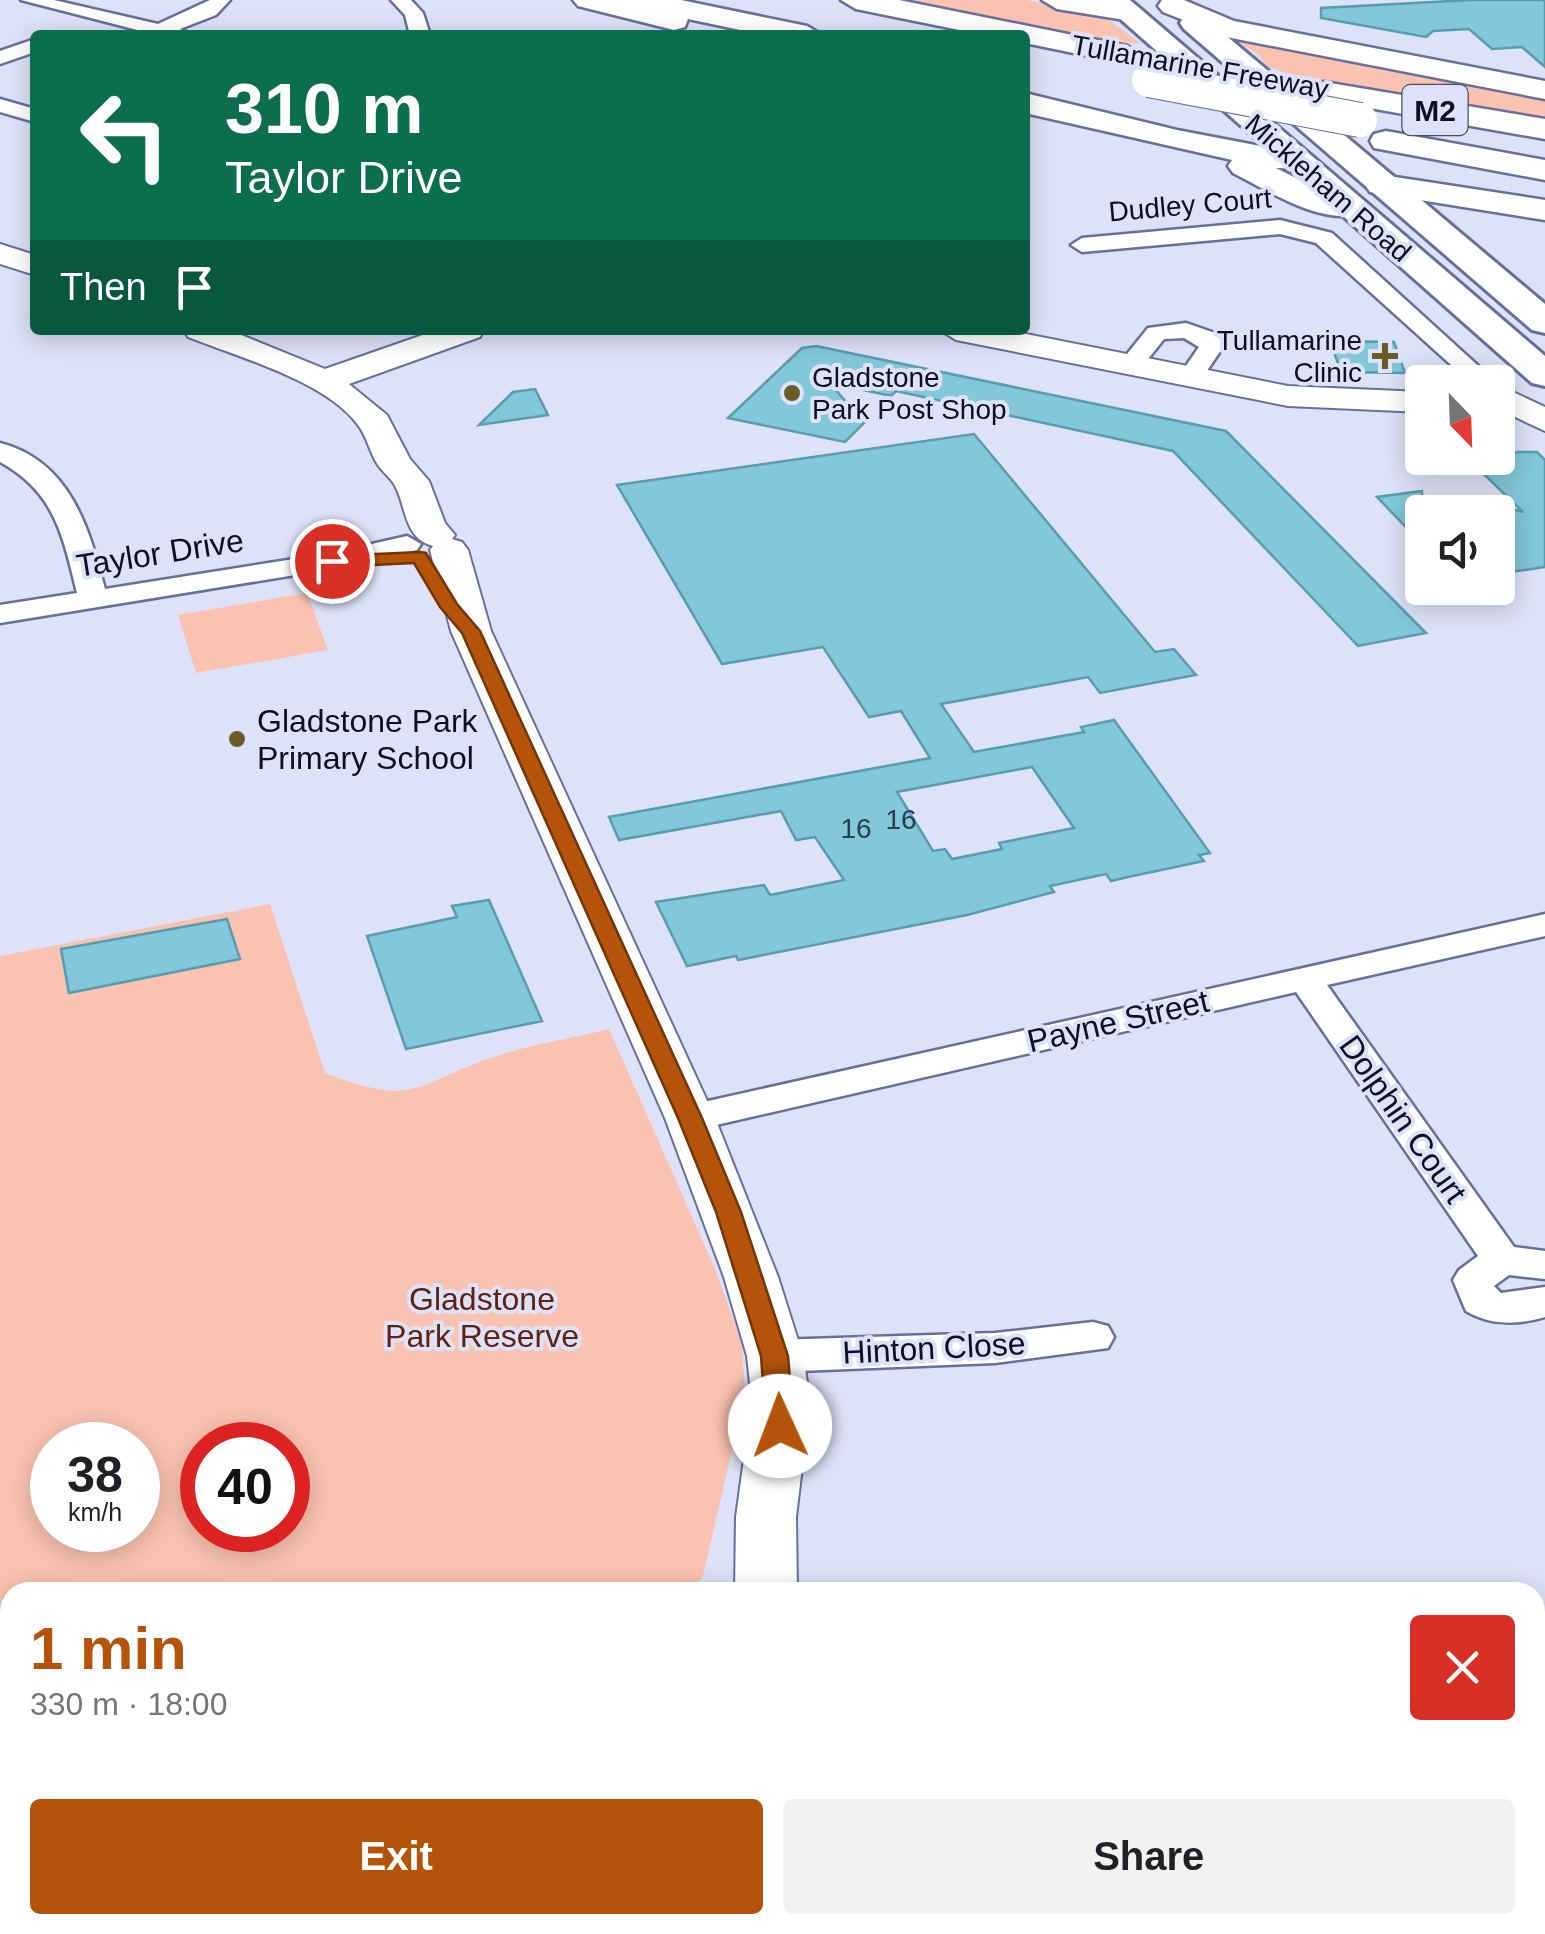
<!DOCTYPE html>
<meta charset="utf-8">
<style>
:root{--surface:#fff;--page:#f2f2f2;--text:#202124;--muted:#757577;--accent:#b45309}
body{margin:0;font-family:Arial,sans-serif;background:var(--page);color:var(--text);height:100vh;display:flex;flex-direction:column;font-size:38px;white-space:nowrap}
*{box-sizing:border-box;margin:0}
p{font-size:32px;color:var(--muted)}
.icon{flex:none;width:55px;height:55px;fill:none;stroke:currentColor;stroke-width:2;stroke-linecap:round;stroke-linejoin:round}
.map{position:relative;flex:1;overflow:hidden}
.panel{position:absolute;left:0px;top:1582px;width:1545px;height:352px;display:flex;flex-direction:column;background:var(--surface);border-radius:30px 30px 0 0;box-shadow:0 5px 25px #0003}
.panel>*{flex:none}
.guide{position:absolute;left:30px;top:30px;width:1000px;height:305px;border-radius:10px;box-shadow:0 5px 25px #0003;background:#0b6e4f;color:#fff;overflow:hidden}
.needle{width:65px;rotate:157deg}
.fabs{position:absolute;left:1405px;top:365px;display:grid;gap:20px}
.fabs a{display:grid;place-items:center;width:110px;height:110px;border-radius:10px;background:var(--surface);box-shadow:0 5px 25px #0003;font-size:50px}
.speed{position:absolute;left:30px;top:1422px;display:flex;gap:20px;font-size:50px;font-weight:700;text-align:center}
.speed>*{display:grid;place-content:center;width:130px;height:130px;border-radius:50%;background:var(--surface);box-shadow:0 5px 25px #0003;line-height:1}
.speed small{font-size:25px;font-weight:400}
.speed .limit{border:15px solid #d22;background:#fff;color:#111}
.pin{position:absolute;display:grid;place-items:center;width:85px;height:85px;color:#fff;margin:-42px;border:5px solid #fff;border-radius:50%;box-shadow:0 2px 10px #0007}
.me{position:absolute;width:110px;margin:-55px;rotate:358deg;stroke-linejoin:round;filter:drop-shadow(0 0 8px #0008)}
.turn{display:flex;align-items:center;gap:35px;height:210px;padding:0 30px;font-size:45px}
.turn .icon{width:130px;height:130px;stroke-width:2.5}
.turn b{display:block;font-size:70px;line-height:85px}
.then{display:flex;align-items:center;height:95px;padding:0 30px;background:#0003;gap:20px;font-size:38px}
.round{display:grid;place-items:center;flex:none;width:105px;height:105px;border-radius:10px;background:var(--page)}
.headline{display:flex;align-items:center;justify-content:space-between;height:170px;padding:0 30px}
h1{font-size:60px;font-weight:700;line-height:75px;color:var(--accent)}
.primary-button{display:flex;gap:20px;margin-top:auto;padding:20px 30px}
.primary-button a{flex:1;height:115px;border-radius:10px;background:var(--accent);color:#fff;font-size:40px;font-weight:700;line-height:115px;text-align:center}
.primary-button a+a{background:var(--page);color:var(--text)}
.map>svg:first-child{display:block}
</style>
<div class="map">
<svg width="1545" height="1934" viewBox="0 0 1545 1934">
<rect width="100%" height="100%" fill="#dee2f8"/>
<path fill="#fac2b1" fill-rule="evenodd" d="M899,0H1026L1097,11L1140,43L1117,44Z
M1232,38L1545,95V122L1327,87L1266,66L1260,56Z
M307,593L328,650L196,673L178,615Z
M270,904L325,1073C413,1106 409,1088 488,1059C526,1045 570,1039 609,1029L716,1271L742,1344L745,1394L703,1576L691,1592H10V1691L0,1690V956ZM52,1445H138V1530H52ZM202,1445H288V1530H202Z"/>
<path fill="#82c7da" stroke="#589caf" stroke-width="2.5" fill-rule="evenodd" d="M1470,0H1545V67L1522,47L1492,49L1469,29L1433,31L1426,37L1321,18V8Z
M1330,341L1394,342L1405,373L1341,372Z
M816,346L1226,431L1426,633L1358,646L1173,451L896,391L891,396L830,383L864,423L845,442L728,418L802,348Z
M535,389L548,415L479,425L513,392Z
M974,434L1155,652L1174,649L1196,675L1100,693L1088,677L941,704L974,752L1084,732L1081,727L1114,720L1210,853L1199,855L1204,861L1128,877L1111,881L1106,874L1050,886L1054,892L967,915L738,960L736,956L687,966L656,902L764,885L770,895L844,880L815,837L796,840L781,811L619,840L609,817L930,758L901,711L869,717L823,647L722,664L617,485ZM1032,767L1074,828L999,843L1002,849L952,859L945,849L933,851L897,792Z
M1519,452H1537L1545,460V567L1498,574V505L1523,512L1468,459Z
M1422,491V544L1377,497Z
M489,900L542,1021L406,1049L367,936L457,917L452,906Z
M227,919L240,959L69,993L61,949Z"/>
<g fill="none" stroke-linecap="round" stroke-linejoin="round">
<defs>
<path id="street" d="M21,0H54L158,24L210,0H230L216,15L180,29L192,35H157Z
M391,0H411L423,13L430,35H410L405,15Z
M35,39V52L0,64V51Z
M0,99L35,109V122L0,112Z
M1280,220L1332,233L1496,382H1470L1316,243L1280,234L1082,252L1071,245L1082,238Z
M1186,323L1218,334L1223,347L1200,381H1182L1179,376L1199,347L1184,338L1164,339L1140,369H1122L1119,364L1148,328Z
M0,443C70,461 89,528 105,589L332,553L407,536L421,544L417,550L332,569L0,623V605L77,593C63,536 55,492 0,462Z
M1545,914V936L1327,985L1514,1247L1545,1251V1279L1509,1275L1494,1286L1501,1293L1545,1287V1317C1518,1325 1491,1326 1466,1311L1453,1280L1459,1270L1478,1256L1296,992L690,1131L677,1127L671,1118L677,1109L690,1105Z
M1093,1322L1108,1326L1114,1337L1108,1348L995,1363L775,1372L760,1367L754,1356L760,1345L775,1340L995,1333Z
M110,1925H162L158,1934H106Z"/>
<path id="secondary" d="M0,244L35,255V275L0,264Z
M184,330H229L325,369L437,330H484L480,337L349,384L387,415L410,459L429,481L445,523L455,535L452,539L462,542L468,550L491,631L715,1118L778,1277L803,1356L810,1401L796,1517L797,1592H735L736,1517L752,1401L747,1356L724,1277L665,1118L451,631L430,550L433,546C403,538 407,506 394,484C388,475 380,470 375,460C369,449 366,435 358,425C326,381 238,357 188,337Z
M940,330H1006L1288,386L1422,392V412L1288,406L956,340Z
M1498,385L1545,407V431L1498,409Z
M1545,1694V1796L1535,1799V1696Z
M644,1925H714L712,1934H642Z"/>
<path id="primary" d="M1099,0H1130L1545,356V386L1532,383Z
M1194,14L1204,17L1545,304V333L1532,330L1184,29L1180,23L1184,17Z"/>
<path id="highway" d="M573,0H681L807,26L822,35H764L688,19L685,27L674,30L578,6Z
M841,0H899L1127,46L1142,55L1127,64L1025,43V35H984L856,9Z
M1042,0H1112L1135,5L1140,11L1125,20L1057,9Z
M1162,0H1184L1234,21L1545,81V99L1226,37L1163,12L1158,6Z
M1324,82L1545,119V139L1313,98L1308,91L1313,84Z
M1025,93L1177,130L1308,155L1313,162L1308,169L1276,168L1320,190L1360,200L1365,207L1360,214C1319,225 1269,191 1233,173L1228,166L1232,160L1025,113Z
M1386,131L1545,160V180L1374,148L1370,141L1374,134Z
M1382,175L1545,200V220L1370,192L1365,185L1370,178Z"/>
</defs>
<use href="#street" stroke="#686f9e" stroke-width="5"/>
<use href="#secondary" stroke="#686f9e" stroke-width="4"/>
<use href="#primary" stroke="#686f9e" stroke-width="6"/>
<use href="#highway" stroke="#686f9e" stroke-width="5"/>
<use href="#street" fill="#fff" fill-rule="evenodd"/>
<use href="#secondary" fill="#fff" fill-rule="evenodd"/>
<use href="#primary" fill="#fff" fill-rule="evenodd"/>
<use href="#highway" fill="#fff" fill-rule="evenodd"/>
<defs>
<path id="highway-bridge" d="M1149,80L1360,120"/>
</defs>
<use href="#highway-bridge" stroke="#686f9e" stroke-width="36" stroke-linecap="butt"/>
<use href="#highway-bridge" stroke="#fff" stroke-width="34"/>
</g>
<path fill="#b45309" stroke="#753606" stroke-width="2.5" d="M420,552L426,553L457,604L480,631L702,1118L741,1212L788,1356L794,1426L790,1433H770L766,1426L761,1356L716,1212L678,1118L462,633L440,607L414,563L332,567L323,561L332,556Z"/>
<g fill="#685d2a" stroke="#dee2f8" stroke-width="4">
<path d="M1380 341h10v10h10v10h-10v10h-10v-10h-10v-10h10z"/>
<circle cx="792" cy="393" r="10"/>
<circle cx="237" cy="739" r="10"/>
</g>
<g text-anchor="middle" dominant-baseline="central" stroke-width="8" stroke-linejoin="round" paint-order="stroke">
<g font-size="28" fill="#0d0f22" stroke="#dee2f8">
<text transform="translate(1200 67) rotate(10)">Tullamarine Freeway</text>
<text transform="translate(1328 188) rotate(41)">Mickleham Road</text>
<text transform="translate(1190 205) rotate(-5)">Dudley Court</text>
</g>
<g font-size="28" fill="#0d0f22" stroke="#dee2f8" text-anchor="end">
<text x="1362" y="340">Tullamarine<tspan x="1362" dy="32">Clinic</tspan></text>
<text x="812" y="377" text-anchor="start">Gladstone<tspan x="812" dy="32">Park Post Shop</tspan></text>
</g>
<g font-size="28" fill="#2a3d50">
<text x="901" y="819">16</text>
<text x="856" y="828">16</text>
</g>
<rect fill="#dee2f8" stroke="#4c4e62" stroke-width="2.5" x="1402.5" y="85" width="65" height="50" rx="8"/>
<g font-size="30" font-weight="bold" fill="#0d0f22">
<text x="1435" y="110">M2</text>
</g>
<g font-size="32" fill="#0d0f22" stroke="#dee2f8">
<text transform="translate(160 553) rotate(-9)">Taylor Drive</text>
<text transform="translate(1118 1021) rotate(-13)">Payne Street</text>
<text transform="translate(1403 1119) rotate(55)">Dolphin Court</text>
<text transform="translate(934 1348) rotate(-3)">Hinton Close</text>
</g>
<g font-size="32" fill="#0d0f22" stroke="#dee2f8" text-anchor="start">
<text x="257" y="721">Gladstone Park<tspan x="257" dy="37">Primary School</tspan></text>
</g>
<g font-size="32" fill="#60210e" stroke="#dee2f8">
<text x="482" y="1299">Gladstone<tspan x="482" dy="37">Park Reserve</tspan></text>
</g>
</g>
</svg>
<div class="fabs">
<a><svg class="needle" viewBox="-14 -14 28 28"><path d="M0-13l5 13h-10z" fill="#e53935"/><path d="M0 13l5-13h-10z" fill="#757577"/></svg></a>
<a><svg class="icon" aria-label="sound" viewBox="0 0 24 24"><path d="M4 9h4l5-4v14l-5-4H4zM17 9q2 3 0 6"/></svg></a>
</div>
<div class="speed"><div>38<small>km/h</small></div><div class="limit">40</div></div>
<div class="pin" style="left:332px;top:561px;background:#d93025"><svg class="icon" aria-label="arrive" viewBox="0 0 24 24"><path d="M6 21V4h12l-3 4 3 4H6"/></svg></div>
<svg class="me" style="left:780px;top:1426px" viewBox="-20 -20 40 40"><circle r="19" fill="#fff"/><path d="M0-13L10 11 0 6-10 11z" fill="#b45309"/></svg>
<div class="guide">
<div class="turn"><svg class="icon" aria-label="left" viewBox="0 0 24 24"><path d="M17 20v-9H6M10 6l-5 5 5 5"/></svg><div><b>310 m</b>Taylor Drive</div></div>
<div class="then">Then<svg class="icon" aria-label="arrive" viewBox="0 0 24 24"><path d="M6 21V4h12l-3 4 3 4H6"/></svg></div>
</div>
<section class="panel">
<div class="headline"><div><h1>1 min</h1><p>330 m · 18:00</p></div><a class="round" style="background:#d93025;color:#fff"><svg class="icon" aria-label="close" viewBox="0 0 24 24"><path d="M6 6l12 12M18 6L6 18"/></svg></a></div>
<div class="primary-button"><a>Exit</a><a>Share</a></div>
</section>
</div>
